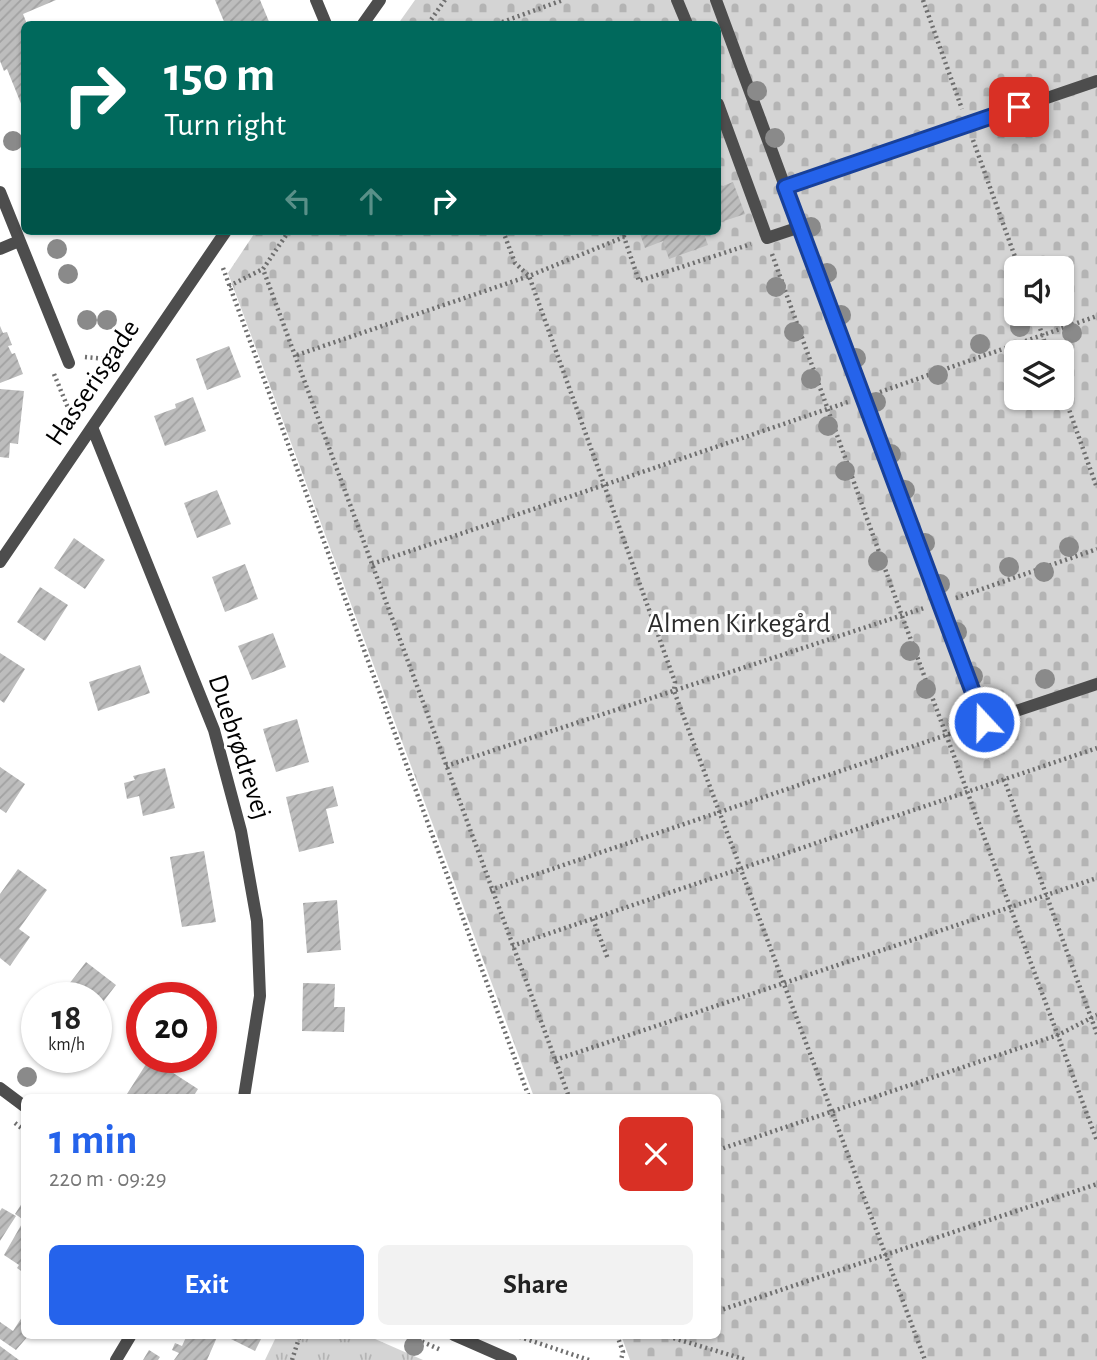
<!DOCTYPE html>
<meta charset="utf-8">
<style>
:root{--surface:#fff;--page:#f2f2f2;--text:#222;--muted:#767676;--accent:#2563eb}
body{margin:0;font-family:"Alegreya Sans",sans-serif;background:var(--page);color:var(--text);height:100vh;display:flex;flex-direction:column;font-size:26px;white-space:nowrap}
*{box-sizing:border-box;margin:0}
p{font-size:23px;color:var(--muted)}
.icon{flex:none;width:38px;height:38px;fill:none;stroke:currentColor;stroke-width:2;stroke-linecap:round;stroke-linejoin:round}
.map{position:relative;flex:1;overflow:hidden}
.drawer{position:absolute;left:21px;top:1094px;width:700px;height:245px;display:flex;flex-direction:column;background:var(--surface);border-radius:10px;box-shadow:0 2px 5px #0004}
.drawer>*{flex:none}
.guide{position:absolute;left:21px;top:21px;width:700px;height:214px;border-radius:10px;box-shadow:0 2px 5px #0004;background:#00695c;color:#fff;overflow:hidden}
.tools{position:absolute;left:1004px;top:256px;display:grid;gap:14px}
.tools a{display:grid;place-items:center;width:70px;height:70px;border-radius:10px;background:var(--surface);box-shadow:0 2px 5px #0004;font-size:35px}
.speed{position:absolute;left:21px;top:982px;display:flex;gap:14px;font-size:35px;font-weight:700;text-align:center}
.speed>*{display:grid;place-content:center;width:91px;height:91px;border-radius:50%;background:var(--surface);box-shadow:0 2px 5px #0004;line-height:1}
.speed small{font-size:18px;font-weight:400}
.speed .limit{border:10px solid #d22;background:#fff;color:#111}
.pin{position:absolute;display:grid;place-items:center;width:60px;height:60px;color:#fff;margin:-30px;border-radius:14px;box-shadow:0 4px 10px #0006}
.me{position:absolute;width:77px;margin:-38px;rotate:339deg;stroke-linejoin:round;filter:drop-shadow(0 0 5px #0008)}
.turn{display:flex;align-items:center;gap:24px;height:147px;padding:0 28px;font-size:32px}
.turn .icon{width:91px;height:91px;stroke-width:2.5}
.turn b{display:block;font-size:49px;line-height:60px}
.lanes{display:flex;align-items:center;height:66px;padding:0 28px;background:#0003;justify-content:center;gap:35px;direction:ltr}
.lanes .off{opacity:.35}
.round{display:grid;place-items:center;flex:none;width:74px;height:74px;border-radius:10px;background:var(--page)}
.overview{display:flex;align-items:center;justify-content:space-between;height:119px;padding:0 28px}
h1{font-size:42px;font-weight:700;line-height:52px;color:var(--accent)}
.primary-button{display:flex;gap:14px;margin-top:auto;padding:14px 28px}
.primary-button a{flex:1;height:80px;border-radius:10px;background:var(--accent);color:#fff;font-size:28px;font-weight:700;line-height:80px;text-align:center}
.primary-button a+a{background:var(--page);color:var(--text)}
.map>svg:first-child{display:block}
</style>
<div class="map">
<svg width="1097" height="1360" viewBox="0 0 1097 1360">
<defs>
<pattern id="cemetery-stones" width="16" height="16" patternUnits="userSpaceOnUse" patternTransform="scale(1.75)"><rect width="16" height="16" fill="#d4d4d4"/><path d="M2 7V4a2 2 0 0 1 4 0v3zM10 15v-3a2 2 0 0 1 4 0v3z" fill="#b4b4b4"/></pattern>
<pattern id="park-tufts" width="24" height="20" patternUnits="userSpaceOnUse" patternTransform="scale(1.75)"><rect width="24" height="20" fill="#d4d4d4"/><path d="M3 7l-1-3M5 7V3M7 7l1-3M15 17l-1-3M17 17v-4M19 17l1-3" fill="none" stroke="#b4b4b4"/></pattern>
<pattern id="building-hatch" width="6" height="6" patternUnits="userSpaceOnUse" patternTransform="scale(1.75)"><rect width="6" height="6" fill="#bdbdbd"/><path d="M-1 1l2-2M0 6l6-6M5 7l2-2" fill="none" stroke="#a1a1a1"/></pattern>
</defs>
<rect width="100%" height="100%" fill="#fff"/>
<path fill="url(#cemetery-stones)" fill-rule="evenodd" d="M415,0H1097V1360H630L621,1335H718V1097H534L228,273L256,231H718V24H398ZM1017,268H1062V313H1017ZM1017,352H1062V397H1017Z"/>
<path fill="url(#park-tufts)" d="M277,1335H366L423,1360H265Z"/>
<path fill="url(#building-hatch)" d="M0,0H56L23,14L27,24H24V111L7,69L4,71L0,61Z
M215,0H260L270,24H225Z
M733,182L745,214L718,223V188Z
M639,231H703L708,245L669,259L663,241L645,248Z
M0,326L3,333L7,332L12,345L8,346L12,354L15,353L23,374L0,383Z
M229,346L241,377L207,390L196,359Z
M0,389L24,391L18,444L10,443L9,458L0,457Z
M193,397L206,431L165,446L154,416L176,408L175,404Z
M217,490L231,524L197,538L184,503Z
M74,538L105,560L85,589L54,568Z
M245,564L258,599L225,612L212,577Z
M40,587L68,605L45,641L17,622Z
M273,633L286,667L252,680L238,646Z
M0,653L25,669L4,703L0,700Z
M140,665L150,693L98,711L89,682Z
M297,719L309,762L276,772L263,729Z
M0,767L25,784L6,813L0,809Z
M165,768L175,808L143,816L139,796L127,799L124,783L135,780L133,776Z
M333,786L338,806L326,809L334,843L299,852L286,797Z
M204,851L216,922L182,927L170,857Z
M18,869L47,890L19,929L30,937L10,966L0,958V894Z
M337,900L341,950L307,953L303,903Z
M86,962L116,985L96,1011V998H65L73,986L69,984Z
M303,983L335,984L334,1007H345L344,1032L302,1031Z
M37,1008V1037L23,1027Z
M150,1058L198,1089L193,1097H125Z
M24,1200V1273L17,1268L19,1265L4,1255L24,1220L15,1214Z
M2,1208L16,1216L0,1241V1211Z
M24,1314V1335H29L16,1350L0,1339V1322L13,1331Z
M187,1335H218L207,1360H174L179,1353L172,1350L175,1343L182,1346Z
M223,1335H263L255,1351Z
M0,1346L19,1360H0Z
M149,1350L160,1357L158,1360H143Z"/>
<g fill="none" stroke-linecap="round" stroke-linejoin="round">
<path stroke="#6f6f6f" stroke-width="4.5" stroke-dasharray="2 3.5" stroke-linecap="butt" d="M923,0L962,109
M428,24L445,0
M497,24L563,0
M973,140L1019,268
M289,231L263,269L569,1097
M503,231L515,263L529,276L675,682L674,691L925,1360
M772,254L902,616L1097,1141
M223,268L529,1097
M229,286L263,269
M1035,313L1048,352
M297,355L529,276L624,237L639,281L751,244
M85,357L118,360
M54,374L71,415L77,418
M1062,390L1097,488
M880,392L1097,316
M372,564L848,402
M956,598L1097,549
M446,766L924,608
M1004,779L1097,1034
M490,890L967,728
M593,919L608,959
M512,946L1097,748
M555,1060L1097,878
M15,1123L24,1130
M718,1150L1058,1035L1097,1015
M718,1311L1097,1184
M407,1335L441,1350
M514,1335L589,1360
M617,1335L623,1352L621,1360
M663,1335L747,1360
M292,1360L300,1335"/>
<path stroke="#4d4d4d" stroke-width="12" d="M316,0L326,24
M677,0L687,24
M716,0L800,227L767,238L718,104
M363,24L380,0
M785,187L1097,81
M0,192L69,363
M800,227L983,722L1097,684
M0,249L19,241
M92,427L214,730L241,831L257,921L260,996L244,1097
M0,562L226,231
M0,1088L24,1106
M454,1335L511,1360
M116,1360L131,1335"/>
</g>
<g fill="#8a8a8a">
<circle cx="757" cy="91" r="10"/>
<circle cx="775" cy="138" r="10"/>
<circle cx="13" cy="141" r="10"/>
<circle cx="811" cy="227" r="10"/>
<circle cx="57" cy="249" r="10"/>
<circle cx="827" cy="273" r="10"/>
<circle cx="68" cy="274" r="10"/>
<circle cx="776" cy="287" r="10"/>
<circle cx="841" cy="315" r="10"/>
<circle cx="87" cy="320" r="10"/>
<circle cx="107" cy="320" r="10"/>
<circle cx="1020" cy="327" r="10"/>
<circle cx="794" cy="332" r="10"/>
<circle cx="1072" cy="333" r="10"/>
<circle cx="980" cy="344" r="10"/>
<circle cx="856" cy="358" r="10"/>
<circle cx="938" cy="375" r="10"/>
<circle cx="811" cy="379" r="10"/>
<circle cx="876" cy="402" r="10"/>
<circle cx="828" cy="426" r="10"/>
<circle cx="891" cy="454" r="10"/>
<circle cx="845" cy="471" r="10"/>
<circle cx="905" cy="490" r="10"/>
<circle cx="925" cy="543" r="10"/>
<circle cx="1069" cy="547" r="10"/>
<circle cx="878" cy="561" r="10"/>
<circle cx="1009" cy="567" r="10"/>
<circle cx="1044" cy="572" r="10"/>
<circle cx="940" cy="584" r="10"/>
<circle cx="957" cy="632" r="10"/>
<circle cx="910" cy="651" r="10"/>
<circle cx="973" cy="676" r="10"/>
<circle cx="1045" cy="679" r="10"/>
<circle cx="926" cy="689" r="10"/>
<circle cx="988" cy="739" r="10"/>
<circle cx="27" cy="1077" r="10"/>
<circle cx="414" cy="1346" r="10"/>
</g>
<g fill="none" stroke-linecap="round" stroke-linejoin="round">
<defs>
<path id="route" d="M984,722L785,187L1019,107"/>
</defs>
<use href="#route" stroke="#184099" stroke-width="18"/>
<use href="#route" stroke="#2563eb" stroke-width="12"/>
</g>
<g text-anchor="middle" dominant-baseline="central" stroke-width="6" stroke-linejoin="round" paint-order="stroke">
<g font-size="28" fill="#000" stroke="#fff">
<text transform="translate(93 383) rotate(-56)">Hasserisgade</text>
<text transform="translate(239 747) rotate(72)">Duebrødrevej</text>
</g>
<g font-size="28" fill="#2b2b2b" stroke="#fff">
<text x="739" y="624">Almen Kirkegård</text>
</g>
</g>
</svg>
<div class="tools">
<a><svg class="icon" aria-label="sound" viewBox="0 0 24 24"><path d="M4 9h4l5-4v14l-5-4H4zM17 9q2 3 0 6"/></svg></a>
<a><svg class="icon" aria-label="layers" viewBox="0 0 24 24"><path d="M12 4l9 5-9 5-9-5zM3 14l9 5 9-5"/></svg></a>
</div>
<div class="speed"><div>18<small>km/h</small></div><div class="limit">20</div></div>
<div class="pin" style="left:1019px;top:107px;background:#d93025"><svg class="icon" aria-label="arrive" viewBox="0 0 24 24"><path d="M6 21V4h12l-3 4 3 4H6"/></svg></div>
<svg class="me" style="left:984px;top:722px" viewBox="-20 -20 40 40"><circle r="17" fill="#2563eb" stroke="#fff" stroke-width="3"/><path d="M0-11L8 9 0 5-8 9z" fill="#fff"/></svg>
<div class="guide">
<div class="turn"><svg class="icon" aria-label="right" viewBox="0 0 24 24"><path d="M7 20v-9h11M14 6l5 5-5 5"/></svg><div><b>150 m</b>Turn right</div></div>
<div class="lanes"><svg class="icon off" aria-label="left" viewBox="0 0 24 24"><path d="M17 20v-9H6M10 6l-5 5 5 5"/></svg><svg class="icon off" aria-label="ahead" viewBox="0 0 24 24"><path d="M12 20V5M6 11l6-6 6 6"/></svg><svg class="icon" aria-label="right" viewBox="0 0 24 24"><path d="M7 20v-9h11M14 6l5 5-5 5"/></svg></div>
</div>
<section class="drawer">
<div class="overview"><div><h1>1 min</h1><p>220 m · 09:29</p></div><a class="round" style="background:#d93025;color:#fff"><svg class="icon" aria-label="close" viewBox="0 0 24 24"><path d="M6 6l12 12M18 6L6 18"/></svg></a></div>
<div class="primary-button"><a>Exit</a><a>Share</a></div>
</section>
</div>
